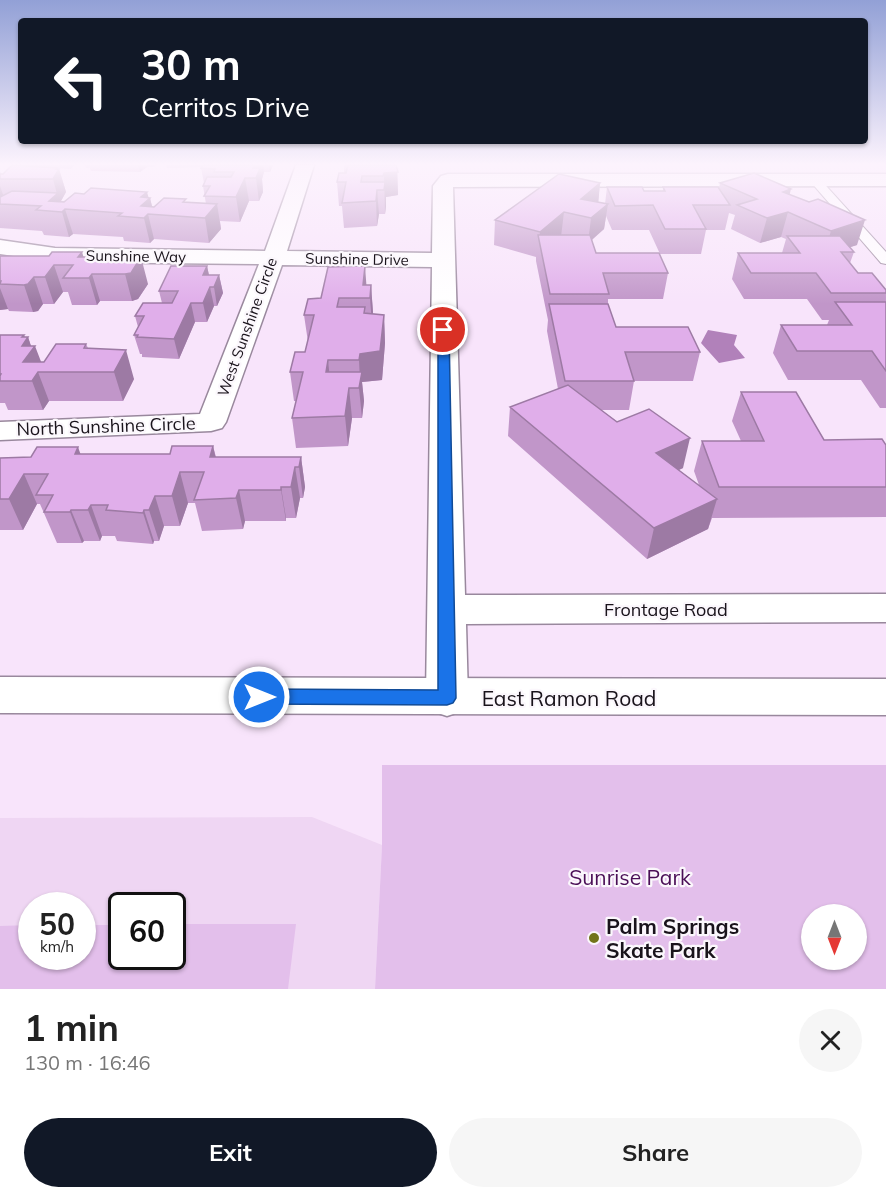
<!DOCTYPE html>
<meta charset="utf-8">
<style>
:root{--surface:#fff;--page:#f6f6f6;--text:#222;--muted:#767676;--accent:#111827}
body{margin:0;font-family:Mulish,sans-serif;background:var(--page);color:var(--text);height:100vh;display:flex;flex-direction:column;font-size:22px;white-space:nowrap}
*{box-sizing:border-box;margin:0}
p{font-size:20px;color:var(--muted)}
.icon{flex:none;width:33px;height:33px;fill:none;stroke:currentColor;stroke-width:2;stroke-linecap:round;stroke-linejoin:round}
.map{position:relative;height:989px;overflow:hidden}
.side{display:flex;flex-direction:column;background:var(--surface);flex:1}
.side>*{flex:none}
.banner{position:absolute;left:18px;top:18px;width:850px;height:126px;border-radius:6px;box-shadow:0 2px 4px #0004;background:#111827;color:#fff;overflow:hidden}
.needle{width:39px;rotate:180deg}
.buttons{position:absolute;left:801px;top:904px;display:grid;gap:12px}
.buttons a{display:grid;place-items:center;width:66px;height:66px;border-radius:50%;background:var(--surface);box-shadow:0 2px 4px #0004;font-size:30px}
.speed{position:absolute;left:18px;top:892px;display:flex;gap:12px;font-size:30px;font-weight:700;text-align:center}
.speed>*{display:grid;place-content:center;width:78px;height:78px;border-radius:50%;background:var(--surface);box-shadow:0 2px 4px #0004;line-height:1}
.speed small{font-size:15px;font-weight:400}
.speed .limit{border:3px solid #111;border-radius:9px;background:#fff;color:#111}
.pin{position:absolute;display:grid;place-items:center;width:51px;height:51px;color:#fff;margin:-26px;border:3px solid #fff;border-radius:50%;box-shadow:0 2px 6px #0007}
.me{position:absolute;width:66px;margin:-33px;rotate:90deg;stroke-linejoin:round;filter:drop-shadow(0 0 4px #0008)}
.turn{display:flex;align-items:center;gap:21px;height:126px;padding:0 24px;font-size:27px}
.turn .icon{width:78px;height:78px;stroke-width:2.5}
.turn b{display:block;font-size:42px;line-height:51px}
.round{display:grid;place-items:center;flex:none;width:63px;height:63px;border-radius:32px;background:var(--page)}
.headline{display:flex;align-items:center;justify-content:space-between;height:102px;padding:0 24px}
h1{font-size:36px;font-weight:700;line-height:45px}
.button{display:flex;gap:12px;margin-top:auto;padding:12px 24px}
.button a{flex:1;height:69px;border-radius:36px;background:var(--accent);color:#fff;font-size:24px;font-weight:700;line-height:69px;text-align:center}
.button a+a{background:var(--page);color:var(--text)}
.map>svg:first-child{display:block}
</style>
<div class="map">
<svg width="886" height="989" viewBox="0 0 886 989">
<rect width="100%" height="100%" fill="#f8e4fb"/>
<path fill="#efd6f3" fill-rule="evenodd" d="M312,817L382,845L375,989H0V818ZM32,906H82V957H32ZM122,906H172V957H122Z"/>
<path fill="#e3bfeb" fill-rule="evenodd" d="M382,765H886V989H375L382,845ZM812,915H856V960H812Z
M173,924H296L288,989H0V926L31,925L32,957H82L83,925H121L122,957H172Z"/>
<path fill="#b181ba" d="M708,330L737,335L734,345L745,358L719,363L701,343Z"/>
<g fill="none" stroke-linecap="round" stroke-linejoin="round">
<defs>
<path id="lane" d="M814,176L818,177L886,252V264L881,263L810,181L808,179Z"/>
<path id="street" d="M296,165H314L287,251L432,253L433,186L441,176L448,174H886V186L453,187L465,595L886,594V622L466,624L468,698L462,711L447,716L432,711L426,698L432,267L282,265L226,422L222,428L211,431L0,440V422L200,414L259,264L55,262L0,254V240L55,248L265,251Z"/>
<path id="primary" d="M0,677L886,679V715L0,713Z"/>
</defs>
<use href="#lane" stroke="#99889d" stroke-width="2"/>
<use href="#street" stroke="#99889d" stroke-width="3"/>
<use href="#primary" stroke="#99889d" stroke-width="3"/>
<use href="#lane" fill="#fff" fill-rule="evenodd"/>
<use href="#street" fill="#fff" fill-rule="evenodd"/>
<use href="#primary" fill="#fff" fill-rule="evenodd"/>
</g>
<path fill="#c196c9" d="M24,165H74L71,169L57,168L58,169H59L66,192L61,201L149,198H150L152,207L187,202L206,204L203,186L204,183L201,168L202,167L167,168L166,165H273L270,172H264L262,179L263,192L259,201H249L240,222L220,221L221,229L209,243L154,239L150,243L124,241L123,237L73,234L69,237L44,235L42,231L0,228V171L1,174H3L25,166Z
M85,165H156L154,167H147L140,172L91,171L90,168H86Z
M344,165H397L398,195L386,197V206L385,214H379L377,226L344,228L342,206H339L337,182L344,173Z
M600,183L598,202L605,204L607,187L644,191H663V187L719,188L720,183L790,194L857,245L850,247L854,252L850,263L858,273L886,290V408H880L861,380H788L773,353L781,325H827L829,320H822L807,299H744L732,279L738,253H782L786,239L781,237L760,243L731,229L735,215L729,213L725,230H706L701,254H660L649,230H612L606,216L604,229L592,240L596,253L668,273L663,299H608V304L616,327L700,352L693,381H634L629,410H601L683,468L679,470L699,485L694,471L702,441H741L732,421L741,392L824,440L886,445V517L712,518L708,529L647,559L508,436L510,407L558,389L547,331L548,320L536,261V257L494,245L495,220Z
M0,256L84,257L148,284L138,299L132,301H100L97,305H72L68,292H63L54,304H43L38,311L33,312L9,311L8,309L0,310Z
M207,266L209,275H219L223,293L217,306H214L207,322H195L179,359L142,357V354H140L134,335L138,327L135,316L162,303L159,291Z
M366,285H371L373,314L384,315L385,343L382,380L362,382L364,401L362,418H352L348,446L296,448L292,418L296,401H294L290,372L305,352L308,342L304,315L321,298Z
M0,335H24V337H28L31,346L41,362H44L86,344L88,348L134,379L123,401H49L43,410H8L5,403H0Z
M213,446L216,457H301L305,487L303,498H300L296,518H286V521H245L243,529L202,531L195,503H188L180,526H164L159,541H154L153,544L117,541L115,536H102L100,541H84L82,543H57L40,504H37L23,530H0V458L31,457L80,454H170Z"/>
<path fill="#9d7aa4" d="M138,165H146L147,167L140,172Z
M254,165H263L264,172L262,179L263,192L259,201L256,178L253,168Z
M269,165H273L270,172Z
M396,165H397L398,195L386,197V206L385,214L384,173Z
M57,168L58,171L59,169L66,192L61,201L65,209L73,234L69,237L62,212L49,201L57,194L53,179L56,169Z
M245,178L249,201L240,222L236,197Z
M600,183L598,206L581,199Z
M0,186L6,203L0,200Z
M791,189L785,213L788,212L781,237L760,243L767,218L783,192Z
M377,190L379,214L377,226L376,201Z
M147,192L149,199L150,198L154,214H148L154,239L150,243L141,206V197Z
M217,204L221,229L209,243L205,218Z
M608,204L604,229L588,243L591,218Z
M564,212L561,237L539,239L540,232Z
M865,220L857,245L823,256L831,231Z
M82,252L90,277L92,274L100,301L97,305L89,278L78,257Z
M141,257L148,284L138,299L132,301L125,274Z
M54,265L63,292L54,304L45,277Z
M207,266L211,285L203,275Z
M365,266L367,293L363,285Z
M219,275L223,293L217,306L214,287Z
M34,277L43,304L38,311L33,312L24,285Z
M371,285L373,312L372,325L370,298Z
M210,287L214,306L207,322L203,303Z
M0,288L8,309L0,310Z
M191,303L195,322L179,359L174,339Z
M384,315L385,343L382,380L362,382L364,401L362,418L359,388L360,381L359,360L360,354Z
M24,335L26,340L28,337L32,349L35,346L45,372H38L49,401L43,410L32,381L23,362L22,337Z
M126,350L134,379L123,401L114,372Z
M328,360L331,389L326,372Z
M349,388L352,418L348,446L345,416Z
M690,438L683,468L650,483L656,453Z
M213,446L220,477L210,457Z
M78,447L89,478L75,454Z
M301,457L305,487L303,498L299,467Z
M295,467L300,498L296,518L291,487Z
M180,472L188,503L180,526L172,496Z
M24,474L37,504L23,530L9,499Z
M281,487L286,518V521L281,490Z
M239,490L245,521L243,529L236,498Z
M155,496L164,526L159,541L149,510Z
M717,499L708,529L647,559L654,528Z
M91,505L102,536L100,541L88,510Z
M71,510L84,541L82,543L70,512Z
M144,510L154,541L153,544L143,513Z"/>
<path fill="#e0aeea" stroke="#9d7aa4" stroke-width="1.5" d="M12,165L57,168L56,169H59L53,179H0V174H3Z
M203,165H254L253,168H260L256,178H245L236,197L204,196L210,186H203L207,177H231L234,172H214L215,169L201,168Z
M348,165H396L398,172L384,173L383,176H362L361,182H385L384,190H377L376,201L342,203L346,182H337L339,173H346Z
M754,173L791,189L783,192L809,202L818,199L865,220L831,231L788,212L767,218L737,205L757,199L720,183Z
M559,174L600,183L581,199L608,204L591,218L564,212L540,232L495,220Z
M607,187H642L644,191H665L663,187H718L730,205H693L706,229H665L653,205L615,206Z
M91,188L147,192L141,197L150,198L141,206L154,207L164,198L186,199L183,202L217,204L205,218L148,214L144,218L118,216L122,213L65,209L62,212L36,210L41,206L0,204V197L12,191L58,193L49,201L64,202L75,193L84,194Z
M538,235H590L596,253H659L668,273H603L609,294H550Z
M787,236H840L854,252H841L858,273H872L886,290V293H831L816,273H751L738,253H800Z
M52,252H82L78,257H141L131,273L125,274H92L89,278H63L73,265H54L45,277H34L28,284L24,285L0,284L1,281H0V256H49Z
M171,266H207L203,275H219L214,287H210L203,303H191L174,339L137,337L138,335H134L144,316H135L143,303H172L178,291H159Z
M365,266L363,285H371L370,298H339L337,307H365L364,313L384,315L380,351L360,354L359,360H328L326,372H362L359,388H349L345,416L292,418L303,372H290L295,352H305L314,315H304L308,299L321,298L328,267Z
M835,302H886V371L872,351H797L781,325H852Z
M549,304H608L616,327H688L700,352H625L634,381H565Z
M0,335H24L22,337H28L22,346H35L23,362H44L56,344H86L84,348L126,350L114,372H38L32,381H0V376L1,374H0Z
M568,385L617,422L649,409L690,438L656,453L717,499L654,528L510,407Z
M741,392H796L824,440L882,439L886,445V487H719L702,441H764Z
M172,446H213L210,457H301L299,467H295L291,487H281V490H239L236,498L194,500L204,472H180L172,496H155L149,510H144L143,513L106,510L108,505H91L88,510H71L70,512H44L53,495H36L48,474H24L9,499H0V458L31,457L37,447H78L75,454H170Z"/>
<linearGradient id="sky" x2="0" y2="1"><stop stop-color="#92a0d6"/><stop offset="0.54" stop-color="#fcf3fd"/><stop offset="1" stop-color="#fcf3fd" stop-opacity="0"/></linearGradient>
<rect width="886" height="304" fill="url(#sky)"/>
<path fill="#1a73e8" stroke="#114b97" stroke-width="1.5" d="M443,327L449,330L456,698L453,703L447,705L259,704L252,702L250,697L252,692L259,689L438,690V330Z"/>
<circle fill="#72741a" stroke="#fbf7fc" stroke-width="2" cx="594" cy="938" r="6"/>
<g text-anchor="middle" dominant-baseline="central" stroke-width="4.5" stroke-linejoin="round" paint-order="stroke">
<g font-size="15" fill="#19131b" stroke="#fbf7fc">
<text transform="translate(136 256) rotate(1)">Sunshine Way</text>
<text transform="translate(357 259) rotate(1)">Sunshine Drive</text>
<text transform="translate(247 327) rotate(-70)">West Sunshine Circle</text>
</g>
<g font-size="18" fill="#19131b" stroke="#fbf7fc">
<text transform="translate(106 426) rotate(-2)">North Sunshine Circle</text>
<text x="666" y="609">Frontage Road</text>
</g>
<g font-size="21" fill="#19131b" stroke="#fbf7fc">
<text x="569" y="698">East Ramon Road</text>
</g>
<g font-size="21" fill="#4a0e56" stroke="#fbf7fc">
<text x="630" y="877">Sunrise Park</text>
</g>
<g font-size="21" font-weight="bold" fill="#19131b" stroke="#fbf7fc" text-anchor="start">
<text x="606" y="926">Palm Springs<tspan x="606" dy="24">Skate Park</tspan></text>
</g>
</g>
</svg>
<div class="buttons">
<a><svg class="needle" viewBox="-14 -14 28 28"><path d="M0-13l5 13h-10z" fill="#e53935"/><path d="M0 13l5-13h-10z" fill="#767676"/></svg></a>
</div>
<div class="speed"><div>50<small>km/h</small></div><div class="limit">60</div></div>
<div class="pin" style="left:443px;top:330px;background:#d93025"><svg class="icon" aria-label="arrive" viewBox="0 0 24 24"><path d="M6 21V4h12l-3 4 3 4H6"/></svg></div>
<svg class="me" style="left:259px;top:697px" viewBox="-20 -20 40 40"><circle r="17" fill="#1a73e8" stroke="#fff" stroke-width="3"/><path d="M0-11L8 9 0 5-8 9z" fill="#fff"/></svg>
<div class="banner">
<div class="turn"><svg class="icon" aria-label="left" viewBox="0 0 24 24"><path d="M17 20v-9H6M10 6l-5 5 5 5"/></svg><div><b>30 m</b>Cerritos Drive</div></div>
</div>
</div>
<section class="side">
<div class="headline"><div><h1>1 min</h1><p>130 m · 16:46</p></div><a class="round"><svg class="icon" aria-label="close" viewBox="0 0 24 24"><path d="M6 6l12 12M18 6L6 18"/></svg></a></div>
<div class="button"><a>Exit</a><a>Share</a></div>
</section>
